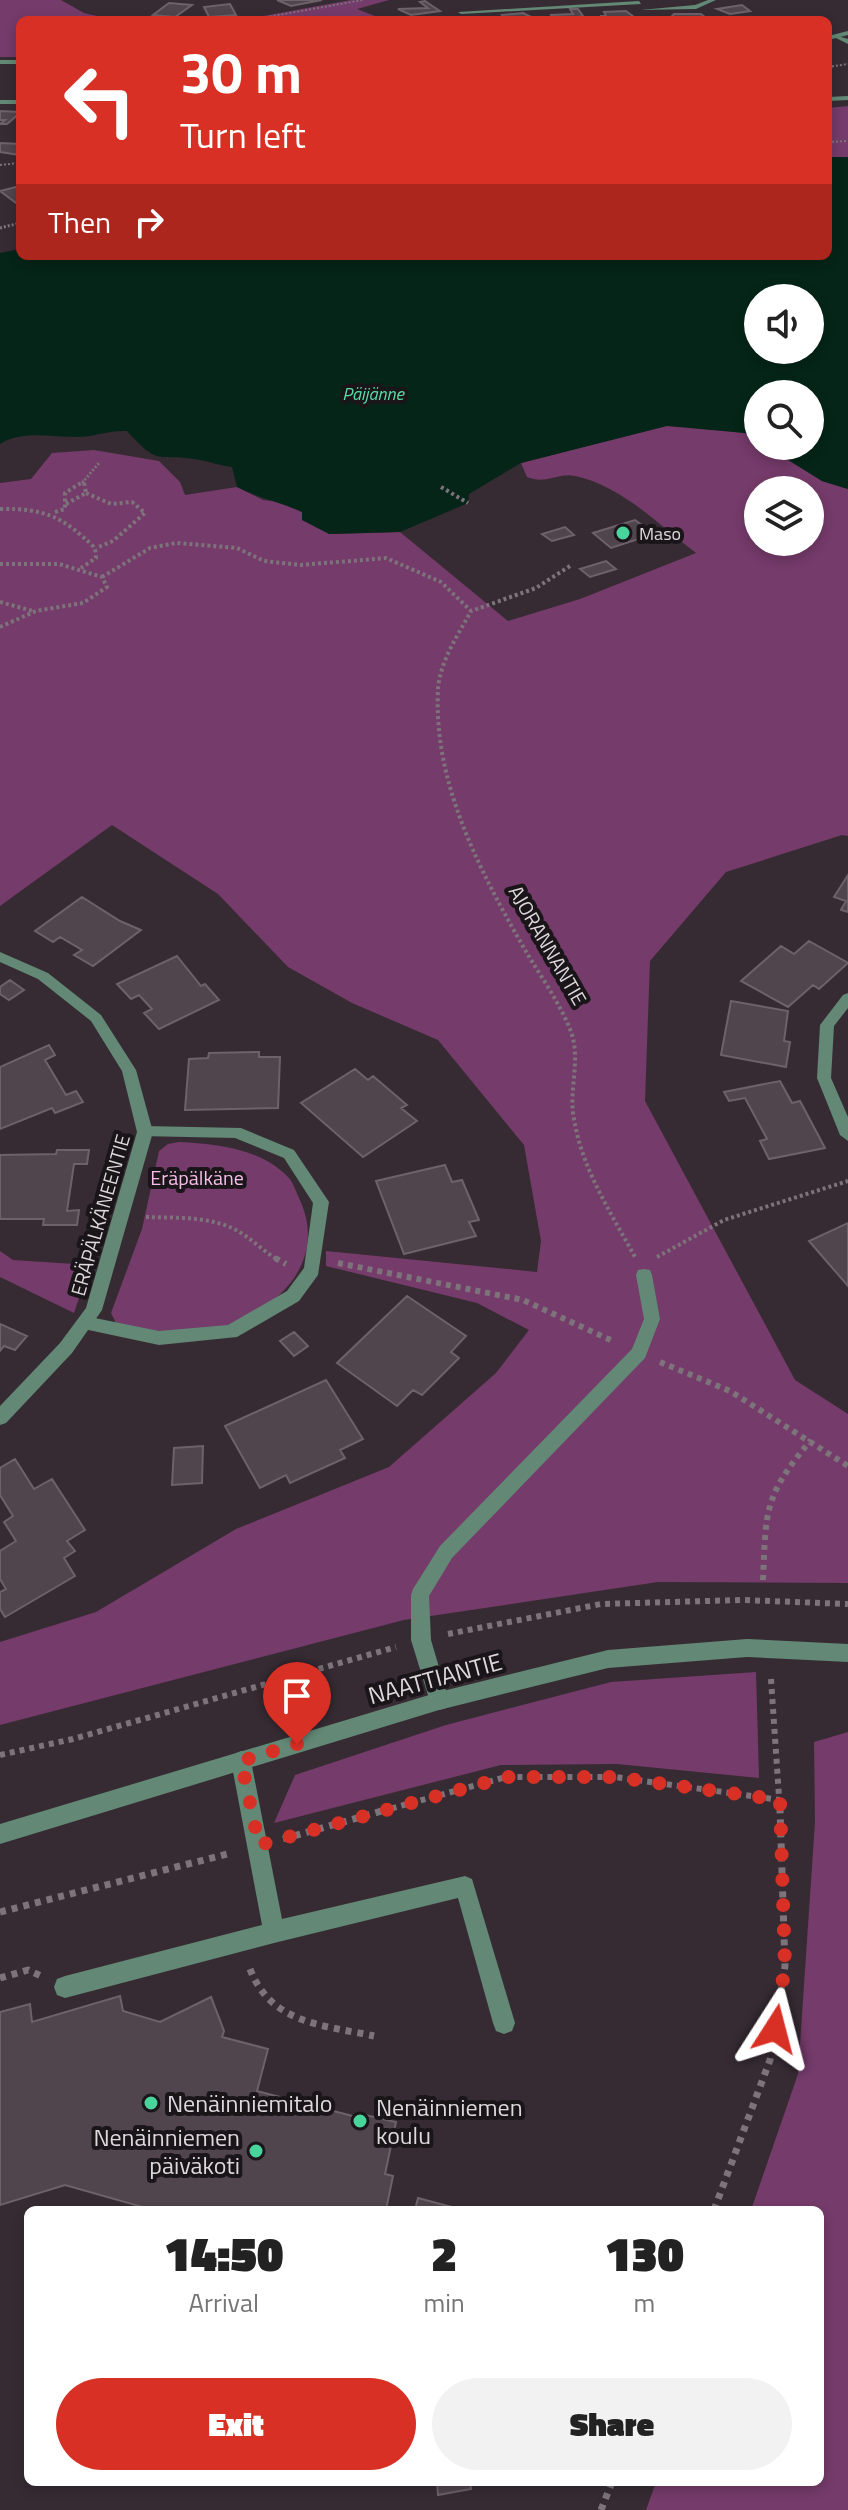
<!DOCTYPE html>
<meta charset="utf-8">
<style>
:root{--surface:#fff;--page:#f2f2f2;--text:#222;--muted:#767676;--accent:#d93025}
body{margin:0;font-family:"Titillium Web",sans-serif;background:var(--page);color:var(--text);height:100vh;display:flex;flex-direction:column;font-size:30px;white-space:nowrap}
*{box-sizing:border-box;margin:0}
p{font-size:26px;color:var(--muted)}
.icon{flex:none;width:44px;height:44px;fill:none;stroke:currentColor;stroke-width:2;stroke-linecap:round;stroke-linejoin:round}
.map{position:relative;flex:1;overflow:hidden}
.details{position:absolute;left:24px;top:2206px;width:800px;height:280px;display:flex;flex-direction:column;background:var(--surface);border-radius:12px;box-shadow:0 4px 12px #0003}
.details>*{flex:none}
.banner{position:absolute;left:16px;top:16px;width:816px;height:244px;border-radius:12px;box-shadow:0 4px 12px #0003;background:#d93025;color:#fff;overflow:hidden}
.tools{position:absolute;left:744px;top:284px;display:grid;gap:16px}
.tools a{display:grid;place-items:center;width:80px;height:80px;border-radius:50%;background:var(--surface);box-shadow:0 4px 12px #0003;font-size:40px}
.pin{position:absolute;display:grid;place-items:center;width:68px;height:68px;color:#fff;margin:-82px -34px;border-radius:50% 50% 50% 0;rotate:-45deg;box-shadow:0 0 8px #0007}
.pin .icon{rotate:45deg}
.me{position:absolute;width:88px;margin:-44px;rotate:9deg;stroke-linejoin:round;filter:drop-shadow(0 0 6px #0008)}
.turn{display:flex;align-items:center;gap:28px;height:168px;padding:0 32px;font-size:36px}
.turn .icon{width:104px;height:104px;stroke-width:2.5}
.turn b{display:block;font-size:56px;line-height:68px}
.then{display:flex;align-items:center;height:76px;padding:0 32px;background:#0003;gap:16px;font-size:30px}
.eta{display:flex;justify-content:space-evenly;align-items:center;height:136px;text-align:center}
.eta b{font-size:48px;font-weight:800;line-height:56px}
.cta{display:flex;gap:16px;margin-top:auto;padding:16px 32px}
.cta a{flex:1;height:92px;border-radius:48px;background:var(--accent);color:#fff;font-size:32px;font-weight:800;line-height:92px;text-align:center}
.cta a+a{background:var(--page);color:var(--text)}
.map>svg:first-child{display:block}
</style>
<div class="map">
<svg width="848" height="2510" viewBox="0 0 848 2510">
<rect width="100%" height="100%" fill="#362b33"/>
<path fill="#753b6a" fill-rule="evenodd" d="M0,0H61L84,13L115,20H20V57H0Z
M351,0H389L357,9L385,20H241Z
M848,106V157H828V108Z
M668,425L745,433L758,441V446H766L822,481L848,489V836L842,835L726,872L650,961L645,1101L795,1380L848,1414V1583L658,1582L404,1620L0,1725V1642L96,1612L236,1529L389,1467L496,1373L529,1330L477,1303L326,1266V1251L537,1272L541,1241L524,1145L438,1040L352,1003L288,967L218,894L112,825L0,906V483L31,479L52,453L94,450L159,461L180,482L185,495L237,487L263,500L280,502L303,512L329,534L400,532L508,621L580,599L696,553C659,525 622,486 575,476C558,472 547,485 527,477L521,463ZM758,490H810V542H758Z
M179,1142C216,1144 259,1148 287,1176C293,1181 296,1192 299,1198C326,1254 288,1301 236,1322C227,1326 217,1331 208,1333C176,1337 147,1331 117,1325L111,1313L142,1229L159,1151L168,1144Z
M0,1251L13,1260L90,1265L74,1313L0,1277Z
M756,1672L759,1778L617,1764L501,1765L274,1823L295,1775L446,1725L611,1682Z
M848,1732V2510H646L656,2482H820V2210H751L798,2074L815,1822L814,1742Z"/>
<path fill="#052518" fill-rule="evenodd" d="M828,157H848V489L822,481L766,446H810V394H758V441L745,433L667,426L521,463L469,494L468,503L400,532L329,534L302,520V512C280,502 259,498 237,487L232,467C221,466 211,462 200,460C158,452 161,469 127,431C108,430 94,437 76,437C53,437 21,430 0,444V253L20,249V256H828ZM758,298H810V350H758Z"/>
<path fill="#50444d" stroke="#6d616a" stroke-width="2" d="M277,0H322L291,6Z
M425,1L440,11L411,15L398,9L428,8L420,2Z
M169,3L192,5L175,17L153,15Z
M230,4L236,15L209,17L204,7Z
M742,5L750,11L730,14L717,9Z
M570,9H578L583,16L577,17V20L548,18H552L551,15L573,14Z
M626,11L634,17L605,19L602,16H606L604,12Z
M523,13L537,20L494,18L504,17L502,15Z
M701,14L709,20L670,18L674,14Z
M0,111L20,112V113L7,124H0L5,120H0Z
M0,143L20,144V155L0,152Z
M20,186V202L16,203L0,191Z
M635,520L654,534L611,548L593,533Z
M565,527L574,535L552,541L542,534Z
M606,561L616,569L590,577L580,569Z
M848,875V912L841,910L846,901L834,897Z
M82,897L120,921L141,930L93,966L74,955L82,950L60,937L53,942L35,931Z
M809,941L848,963L819,989L813,985L788,1007L741,981L781,946L794,954Z
M177,956L201,986L205,984L219,1000L159,1029L144,1013L152,1009L139,995L131,999L117,984Z
M10,980L24,990L9,1000L0,994V987Z
M731,1001L788,1011L784,1041L790,1042L786,1067L721,1055Z
M49,1045L55,1055L45,1060L66,1095L76,1091L83,1102L55,1113L52,1108L0,1129V1067Z
M259,1052V1057H280L278,1108L185,1110L189,1059L208,1058L209,1053Z
M355,1069L368,1080L373,1076L407,1105L401,1108L417,1121L363,1157L301,1103Z
M780,1081L792,1103L800,1101L825,1148L769,1159L760,1141L767,1139L745,1098L729,1101L724,1092Z
M57,1150H89L87,1164H74L67,1211L79,1210L77,1225H43L44,1219H0V1155L56,1154Z
M445,1165L452,1182L462,1180L479,1220L469,1222L476,1236L404,1254L376,1181Z
M848,1223V1286L809,1241Z
M407,1296L466,1336L451,1352L459,1358L422,1395L413,1390L397,1406L337,1363Z
M0,1324L27,1336L15,1350L4,1346L0,1351Z
M294,1332L308,1346L294,1356L280,1341Z
M326,1380L363,1439L340,1450L345,1458L290,1483L286,1475L260,1488L225,1426Z
M203,1446L202,1483L172,1485L174,1448Z
M15,1459L34,1489L52,1479L85,1530L67,1541L75,1551L64,1558L75,1576L5,1617L0,1609V1592L6,1589L0,1579V1551L16,1541L4,1522L13,1516L0,1495V1468Z
M120,1996L123,2011L160,2022L211,1997L224,2031L222,2037L268,2049L257,2091L364,2119L365,2115L396,2122L385,2174L393,2176L386,2210H153L65,2185L0,2205V2012L30,2004L32,2022Z
M418,2198L452,2207V2210H415Z
M437,2482H470L471,2489L438,2495Z"/>
<g fill="none" stroke-linecap="round" stroke-linejoin="round">
<path stroke="#7d737a" stroke-width="2" stroke-dasharray="2 2" stroke-linecap="butt" d="M250,20L363,0
M828,67L848,64
M828,142L848,141
M0,165L20,163"/>
<path stroke="#7d737a" stroke-width="3" stroke-dasharray="2 2" stroke-linecap="butt" d="M0,228L20,223
M82,483L99,463"/>
<path stroke="#7d737a" stroke-width="4" stroke-dasharray="3 3" stroke-linecap="butt" d="M441,487L468,503
M86,493L111,504L132,502L145,513L113,541L96,548
M66,504L86,493L84,482
M0,509C45,508 63,517 95,548L96,558L81,568
M55,512L65,509V493L84,481
M0,564H59L102,577L107,587L83,603L36,611L0,627
M570,566L536,588L471,611C458,635 440,661 438,689C433,783 480,871 525,950C540,975 559,1002 570,1029C582,1058 568,1090 574,1119C582,1169 611,1213 635,1257
M102,577L150,548L176,543L237,548L264,561L301,565L386,558L441,582L471,611
M0,602L33,611
M146,1217C176,1218 209,1216 236,1230C251,1238 263,1251 278,1260
M657,1257L724,1220L848,1181"/>
<path stroke="#7d737a" stroke-width="6" stroke-dasharray="5 5" stroke-linecap="butt" d="M275,1258L286,1264
M338,1263L523,1300L615,1342
M660,1362L730,1391L848,1466
M763,1580C766,1509 764,1496 811,1440
M448,1634L601,1604L742,1600L848,1604
M771,1679L780,1811
M0,1755L73,1739L396,1647
M382,1811L506,1777H615L780,1800"/>
<path stroke="#7d737a" stroke-width="7" stroke-dasharray="6 6" stroke-linecap="butt" d="M283,1839L389,1809
M0,1912L231,1853
M250,1969C271,2024 323,2025 374,2036
M0,1978L28,1970L41,1976
M714,2210L770,2060L785,1966L780,1809
M601,2510L612,2482"/>
<path fill="#638875" fill-rule="evenodd" d="M834,35L848,39V44L834,37Z
M145,1126L241,1128L294,1150L329,1202L318,1275L299,1301L237,1337L159,1345L79,1328L77,1323L79,1318L85,1316L159,1331L228,1325L287,1291L304,1268L313,1203L284,1158L235,1138L140,1136L137,1132Z
M241,1751L248,1754L251,1761L282,1919L465,1876L472,1879L515,2023L512,2031L504,2034L496,2031L493,2023L458,1898L274,1943L65,1998L57,1995L54,1987L57,1979L65,1976L262,1925L231,1761L234,1754Z"/>
<path fill="#638875" fill-rule="evenodd" d="M708,0H716L696,9L640,10L695,5Z
M639,1L641,4L461,14L458,12Z
M848,31V35L828,40V36Z
M0,100H20V104H0Z
M0,952L48,973L101,1015L136,1070L153,1132L102,1310L72,1353L6,1423L0,1425V1406L60,1343L86,1308L137,1132L122,1071L91,1021L38,979L0,962Z
M848,993V1008L834,1026L831,1078L848,1117V1141L840,1135L817,1078L820,1025L843,995Z
M644,1269L650,1270L652,1275L660,1319L645,1358L452,1558L429,1596L431,1640L449,1701L446,1708L439,1710L432,1708L411,1640V1595L413,1589L440,1546L632,1349L644,1319L636,1275L638,1270Z"/>
<path fill="#638875" fill-rule="evenodd" d="M0,60H20V64H0Z
M848,96V100L828,101V97Z
M747,1639L848,1644V1662L747,1657L608,1668L439,1710L0,1844V1824L439,1692L608,1650Z"/>
</g>
<g fill="none" stroke-linecap="round" stroke-linejoin="round">
<path stroke="#d93025" stroke-width="14" stroke-dasharray="0 25.2" d="M297,1744L241,1761L259,1845L506,1777H615L780,1800L785,1966L775,2029"/>
</g>
<g fill="#49d49c" stroke="#1a1519" stroke-width="3">
<circle cx="623" cy="533" r="8"/>
<circle cx="151" cy="2103" r="8"/>
<circle cx="360" cy="2121" r="8"/>
<circle cx="256" cy="2151" r="8"/>
</g>
<g text-anchor="middle" dominant-baseline="central" stroke-width="8" stroke-linejoin="round" paint-order="stroke">
<g font-size="18" font-style="italic" fill="#58dea7" stroke="#1a1519">
<text x="373" y="393">Päijänne</text>
</g>
<g font-size="18" fill="#ded7dc" stroke="#1a1519" text-anchor="start">
<text x="639" y="533">Maso</text>
</g>
<g font-size="20" fill="#ded7dc" stroke="#1a1519">
<text transform="translate(548 945) rotate(60)">AJORANNANTIE</text>
<text transform="translate(100 1215) rotate(-74)">ERÄPÄLKÄNEENTIE</text>
</g>
<g font-size="20" fill="#f6bde8" stroke="#1a1519">
<text x="197" y="1177">Eräpälkäne</text>
</g>
<g font-size="24" fill="#ded7dc" stroke="#1a1519">
<text transform="translate(435 1678) rotate(-15)">NAATTIANTIE</text>
</g>
<g font-size="24" fill="#ded7dc" stroke="#1a1519" text-anchor="start">
<text x="167" y="2103">Nenäinniemitalo</text>
<text x="376" y="2107">Nenäinniemen<tspan x="376" dy="28">koulu</tspan></text>
<text x="240" y="2137" text-anchor="end">Nenäinniemen<tspan x="240" dy="28">päiväkoti</tspan></text>
</g>
</g>
</svg>
<div class="tools">
<a><svg class="icon" aria-label="sound" viewBox="0 0 24 24"><path d="M4 9h4l5-4v14l-5-4H4zM17 9q2 3 0 6"/></svg></a>
<a><svg class="icon" aria-label="search" viewBox="0 0 24 24"><circle cx="10" cy="10" r="6"/><path d="M15 15l6 6"/></svg></a>
<a><svg class="icon" aria-label="layers" viewBox="0 0 24 24"><path d="M12 4l9 5-9 5-9-5zM3 14l9 5 9-5"/></svg></a>
</div>
<div class="pin" style="left:297px;top:1744px;background:#d93025"><svg class="icon" aria-label="arrive" viewBox="0 0 24 24"><path d="M6 21V4h12l-3 4 3 4H6"/></svg></div>
<svg class="me" style="left:775px;top:2029px" viewBox="-20 -20 40 40"><path d="M0-17L14 15 0 8-14 15z" fill="#d93025" stroke="#fff" stroke-width="4"/></svg>
<div class="banner">
<div class="turn"><svg class="icon" aria-label="left" viewBox="0 0 24 24"><path d="M17 20v-9H6M10 6l-5 5 5 5"/></svg><div><b>30 m</b>Turn left</div></div>
<div class="then">Then<svg class="icon" aria-label="right" viewBox="0 0 24 24"><path d="M7 20v-9h11M14 6l5 5-5 5"/></svg></div>
</div>
<section class="details">
<div class="eta">
<div><b>14:50</b><p>Arrival</p></div>
<div><b>2</b><p>min</p></div>
<div><b>130</b><p>m</p></div>
</div>
<div class="cta"><a>Exit</a><a>Share</a></div>
</section>
</div>
